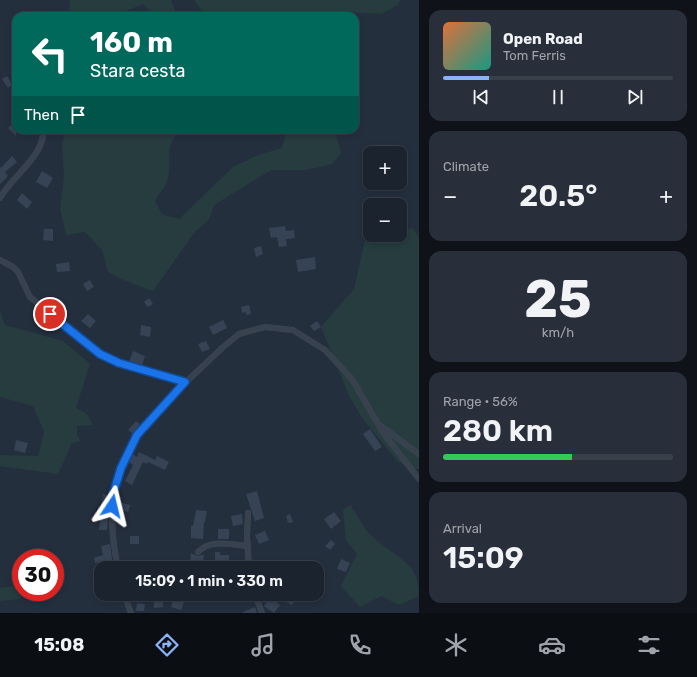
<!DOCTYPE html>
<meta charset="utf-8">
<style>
:root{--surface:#1b232e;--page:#282f3a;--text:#f1f3f6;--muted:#a0a4aa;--line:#39404a;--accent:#8ab4f8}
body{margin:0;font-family:Rubik,sans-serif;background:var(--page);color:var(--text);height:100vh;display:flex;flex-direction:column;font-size:15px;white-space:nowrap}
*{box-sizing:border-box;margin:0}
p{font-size:13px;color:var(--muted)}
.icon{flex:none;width:22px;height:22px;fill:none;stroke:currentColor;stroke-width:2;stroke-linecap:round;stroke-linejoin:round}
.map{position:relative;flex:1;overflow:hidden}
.details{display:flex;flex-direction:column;gap:10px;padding:10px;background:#0f1319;width:278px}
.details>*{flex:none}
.top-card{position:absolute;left:12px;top:12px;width:347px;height:122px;border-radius:12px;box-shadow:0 2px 6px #0003,0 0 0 1px var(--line);background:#00695c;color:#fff;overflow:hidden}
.tools{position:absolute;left:363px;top:146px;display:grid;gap:8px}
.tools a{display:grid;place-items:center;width:44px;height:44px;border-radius:8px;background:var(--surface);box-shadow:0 2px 6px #0003,0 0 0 1px var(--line);font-size:20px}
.speed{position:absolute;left:12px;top:549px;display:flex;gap:8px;font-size:20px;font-weight:700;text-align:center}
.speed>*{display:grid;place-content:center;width:52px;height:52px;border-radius:50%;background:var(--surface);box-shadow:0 2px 6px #0003,0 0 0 1px var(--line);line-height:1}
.speed .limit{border:6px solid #d22;background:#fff;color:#111}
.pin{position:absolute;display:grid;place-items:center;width:34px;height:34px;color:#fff;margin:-17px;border:2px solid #fff;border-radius:50%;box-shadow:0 1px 4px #0007}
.me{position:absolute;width:44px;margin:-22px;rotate:10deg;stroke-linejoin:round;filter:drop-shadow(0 0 3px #0008)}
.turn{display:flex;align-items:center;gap:14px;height:84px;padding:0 12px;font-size:18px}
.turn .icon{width:52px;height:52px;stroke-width:2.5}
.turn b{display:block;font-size:28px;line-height:34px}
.then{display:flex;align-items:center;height:38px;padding:0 12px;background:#0003;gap:8px;font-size:15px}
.big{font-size:30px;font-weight:600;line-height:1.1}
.details .card{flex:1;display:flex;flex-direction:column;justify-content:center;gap:6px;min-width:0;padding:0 14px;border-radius:12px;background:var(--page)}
.details .dial{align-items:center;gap:0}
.dial b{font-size:52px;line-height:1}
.song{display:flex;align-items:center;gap:12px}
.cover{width:48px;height:48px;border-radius:6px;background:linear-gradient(135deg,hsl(20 70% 55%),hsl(170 70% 35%))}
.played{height:4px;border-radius:2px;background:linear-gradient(90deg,var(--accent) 20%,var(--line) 20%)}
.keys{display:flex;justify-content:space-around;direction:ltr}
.heat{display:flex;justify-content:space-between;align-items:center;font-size:22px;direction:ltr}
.charge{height:6px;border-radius:3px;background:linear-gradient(90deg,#34c759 56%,var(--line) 0)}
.trip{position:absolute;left:94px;top:561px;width:230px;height:40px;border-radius:12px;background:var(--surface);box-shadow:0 2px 6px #0003,0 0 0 1px var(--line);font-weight:600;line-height:40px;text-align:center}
.dock{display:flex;height:64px;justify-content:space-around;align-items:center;background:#0b0e12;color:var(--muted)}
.dock .icon{width:28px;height:28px}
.dock .on{color:var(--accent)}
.dock b{font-size:18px;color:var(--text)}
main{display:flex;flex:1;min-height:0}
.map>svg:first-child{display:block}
.green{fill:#263c3f}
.building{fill:#364354}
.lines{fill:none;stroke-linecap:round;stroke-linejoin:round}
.street-casing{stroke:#414a57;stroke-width:6}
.street{stroke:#38414e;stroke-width:5.5}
.route-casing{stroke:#114b97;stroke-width:10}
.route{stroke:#1a73e8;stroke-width:7}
</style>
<main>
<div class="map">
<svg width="419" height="613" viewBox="0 0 419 613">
<rect width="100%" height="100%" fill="#242f3e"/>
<path class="green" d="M 70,0 L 171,0 L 177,15 L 154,15 L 143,4 L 126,11 L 103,11 L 93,16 L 69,13 Z
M 194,0 L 400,0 L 398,5 L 381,14 L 344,12 L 328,16 L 206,16 Z
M 67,130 L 181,130 C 163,145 172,160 168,179 C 166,186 159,194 155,201 L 162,214 L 179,219 L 233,167 L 258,155 L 282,148 L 287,130 L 335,130 L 341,153 L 332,164 L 306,170 L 271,170 L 214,205 L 209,219 L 194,233 L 153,291 L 121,279 L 108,272 L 102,250 L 85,232 L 66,235 L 60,208 L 64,176 L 62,143 Z
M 413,228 L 419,238 L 419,470 L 398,462 L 362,418 L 349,396 L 321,327 L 354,289 L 365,240 L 384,235 L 400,235 L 400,231 Z
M 0,311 L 5,325 L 63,341 L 90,364 L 76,408 L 87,414 L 93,425 L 77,426 L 77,435 L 81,441 L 72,443 L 58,474 L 0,466 L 0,455 L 38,456 L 44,432 L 33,406 L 0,397 Z
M 350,505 C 358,516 364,530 374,538 C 395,558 419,560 419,596 L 399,605 L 381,596 L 360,607 L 341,586 L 357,554 L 346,540 L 343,510 Z
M 21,585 L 21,592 L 24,592 L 20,599 L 0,601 L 0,588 Z"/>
<path class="building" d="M 7,76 L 12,85 L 8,88 L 2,79 Z
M 16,120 L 16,136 L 8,128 Z
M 12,156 L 17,162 L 5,172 L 8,176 L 0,184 L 0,167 L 1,168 Z
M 42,171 L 53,178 L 47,188 L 36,182 Z
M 22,193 L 32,202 L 27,209 L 17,200 Z
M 285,226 L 286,231 L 294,230 L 295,238 L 286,239 L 287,246 L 279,247 L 277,237 L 271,238 L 269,228 Z
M 44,229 L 53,229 L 53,241 L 43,240 Z
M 261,246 L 263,254 L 256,257 L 254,248 Z
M 315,257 L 316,269 L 298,272 L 296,260 Z
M 69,262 L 70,271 L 57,272 L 56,264 Z
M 90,280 L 94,287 L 87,291 L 83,284 Z
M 149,298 L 153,304 L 148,307 L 144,302 Z
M 249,305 L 251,314 L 246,315 L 246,312 L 242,313 L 241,307 Z
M 88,314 L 96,321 L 90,328 L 81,321 Z
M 223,320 L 227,328 L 213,335 L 209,327 Z
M 317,321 L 321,327 L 314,331 L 310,326 Z
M 141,325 L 151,327 L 150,337 L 140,335 Z
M 206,341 L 210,349 L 202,352 L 198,344 Z
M 133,351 L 145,356 L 142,366 L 129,362 Z
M 136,421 L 140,424 L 133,434 L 128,430 Z
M 370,429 L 382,447 L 375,451 L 363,434 Z
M 16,440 L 28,443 L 25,453 L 14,450 Z
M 139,452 L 155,460 L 157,456 L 169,462 L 165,470 L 148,462 L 147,464 L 143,462 L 132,485 L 125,481 L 133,465 L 129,462 L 133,454 L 137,457 Z
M 257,491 L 264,518 L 255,521 L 246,494 Z
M 103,494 L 110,496 L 107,530 L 99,530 Z
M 122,503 L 130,505 L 128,512 L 120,510 Z
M 196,510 L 207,511 L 205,522 L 204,522 L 203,539 L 191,538 L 191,526 L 193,526 Z
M 334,512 L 341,521 L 331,529 L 324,519 Z
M 242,514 L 243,524 L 233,526 L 231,516 Z
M 290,514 L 293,522 L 288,523 L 286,516 Z
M 218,529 L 229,529 L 229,539 L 218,539 Z
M 265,531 L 269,540 L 259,544 L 255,535 Z
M 130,536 L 139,536 L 139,544 L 130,544 Z
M 331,540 L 335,544 L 330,550 L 325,546 Z
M 110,544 L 113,566 L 105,567 L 104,561 L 95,563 L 94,558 L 103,555 L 101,546 Z
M 215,552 L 220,552 L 220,555 L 229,555 L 229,563 L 225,562 L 225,565 L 215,564 Z
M 191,553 L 197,556 L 204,555 L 203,564 L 190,562 Z
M 341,559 L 350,563 L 346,572 L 337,569 Z
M 266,561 L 268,564 L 272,562 L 276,568 L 263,568 L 262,564 Z
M 224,594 L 236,594 L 236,600 L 224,600 Z
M 286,594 L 291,594 L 296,597 L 292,605 L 282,600 Z
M 270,597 L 280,605 L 274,613 L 264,606 Z
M 163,599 L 163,607 L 154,608 L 154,600 Z
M 173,599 L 184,602 L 181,610 L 171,607 Z
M 137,603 L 145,604 L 144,611 L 136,611 Z
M 255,607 L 257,613 L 241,613 Z"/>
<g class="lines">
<g class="street-casing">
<path id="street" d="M 0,198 C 11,178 42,157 43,134 L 40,130
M 0,260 L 13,267 L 18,272 L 30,297 L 100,354 L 119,363 L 185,383 L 222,348 L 239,334 L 265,327 L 293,330 L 325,350 L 352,379 L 378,424 L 419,454
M 378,424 L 384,434 L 419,479
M 248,513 L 247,537 L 249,568
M 198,552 C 210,539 231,544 247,546
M 118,568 C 109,526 109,494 128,454 C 131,448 133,441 137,435 C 149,417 170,399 185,383
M 124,594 L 131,613
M 255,594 L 262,613"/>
</g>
<use href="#street" class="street"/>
</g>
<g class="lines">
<g class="route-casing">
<path id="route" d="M 50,314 L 100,354 L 119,363 L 185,382 L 137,435 L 121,468 L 113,494 L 112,506"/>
</g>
<use href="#route" class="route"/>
</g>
</svg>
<div class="tools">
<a>+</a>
<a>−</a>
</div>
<div class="speed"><div class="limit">30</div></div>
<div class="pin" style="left:50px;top:314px;background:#d93025"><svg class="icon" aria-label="arrive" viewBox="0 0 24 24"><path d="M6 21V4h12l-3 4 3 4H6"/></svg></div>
<svg class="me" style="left:112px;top:506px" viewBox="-20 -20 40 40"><path d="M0-17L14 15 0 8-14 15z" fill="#1a73e8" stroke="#fff" stroke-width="4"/></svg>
<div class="trip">15:09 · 1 min · 330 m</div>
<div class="top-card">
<div class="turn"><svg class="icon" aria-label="left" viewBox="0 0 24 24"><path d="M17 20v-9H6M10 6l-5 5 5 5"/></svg><div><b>160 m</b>Stara cesta</div></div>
<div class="then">Then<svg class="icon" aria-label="arrive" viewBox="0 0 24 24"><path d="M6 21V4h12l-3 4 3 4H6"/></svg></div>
</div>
</div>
<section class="details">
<div class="card">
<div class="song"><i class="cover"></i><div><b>Open Road</b><p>Tom Ferris</p></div></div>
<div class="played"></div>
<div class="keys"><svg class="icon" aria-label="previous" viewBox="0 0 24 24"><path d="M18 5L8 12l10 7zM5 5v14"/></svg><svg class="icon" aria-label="pause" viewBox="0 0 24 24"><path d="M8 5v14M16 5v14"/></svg><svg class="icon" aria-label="next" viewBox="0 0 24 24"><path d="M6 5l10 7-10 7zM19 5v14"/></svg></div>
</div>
<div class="card"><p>Climate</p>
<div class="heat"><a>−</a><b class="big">20.5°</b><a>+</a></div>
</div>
<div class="card dial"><b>25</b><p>km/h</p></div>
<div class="card"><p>Range · 56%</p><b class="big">280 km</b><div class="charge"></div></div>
<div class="card"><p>Arrival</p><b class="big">15:09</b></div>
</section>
</main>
<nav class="dock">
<b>15:08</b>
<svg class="icon on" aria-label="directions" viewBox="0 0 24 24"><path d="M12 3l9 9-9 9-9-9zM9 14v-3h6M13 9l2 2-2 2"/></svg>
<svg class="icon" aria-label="music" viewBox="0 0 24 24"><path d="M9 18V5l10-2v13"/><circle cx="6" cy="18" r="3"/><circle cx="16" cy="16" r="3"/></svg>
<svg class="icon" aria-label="phone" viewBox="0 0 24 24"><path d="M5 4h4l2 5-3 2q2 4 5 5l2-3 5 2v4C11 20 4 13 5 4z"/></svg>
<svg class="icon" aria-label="climate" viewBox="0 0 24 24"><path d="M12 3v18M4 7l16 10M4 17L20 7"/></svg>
<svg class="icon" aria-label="car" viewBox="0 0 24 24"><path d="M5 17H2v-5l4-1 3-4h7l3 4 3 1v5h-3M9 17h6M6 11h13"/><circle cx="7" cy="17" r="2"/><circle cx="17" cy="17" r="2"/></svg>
<svg class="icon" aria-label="filters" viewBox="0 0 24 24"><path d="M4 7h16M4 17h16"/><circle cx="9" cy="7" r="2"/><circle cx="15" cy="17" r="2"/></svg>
</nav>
